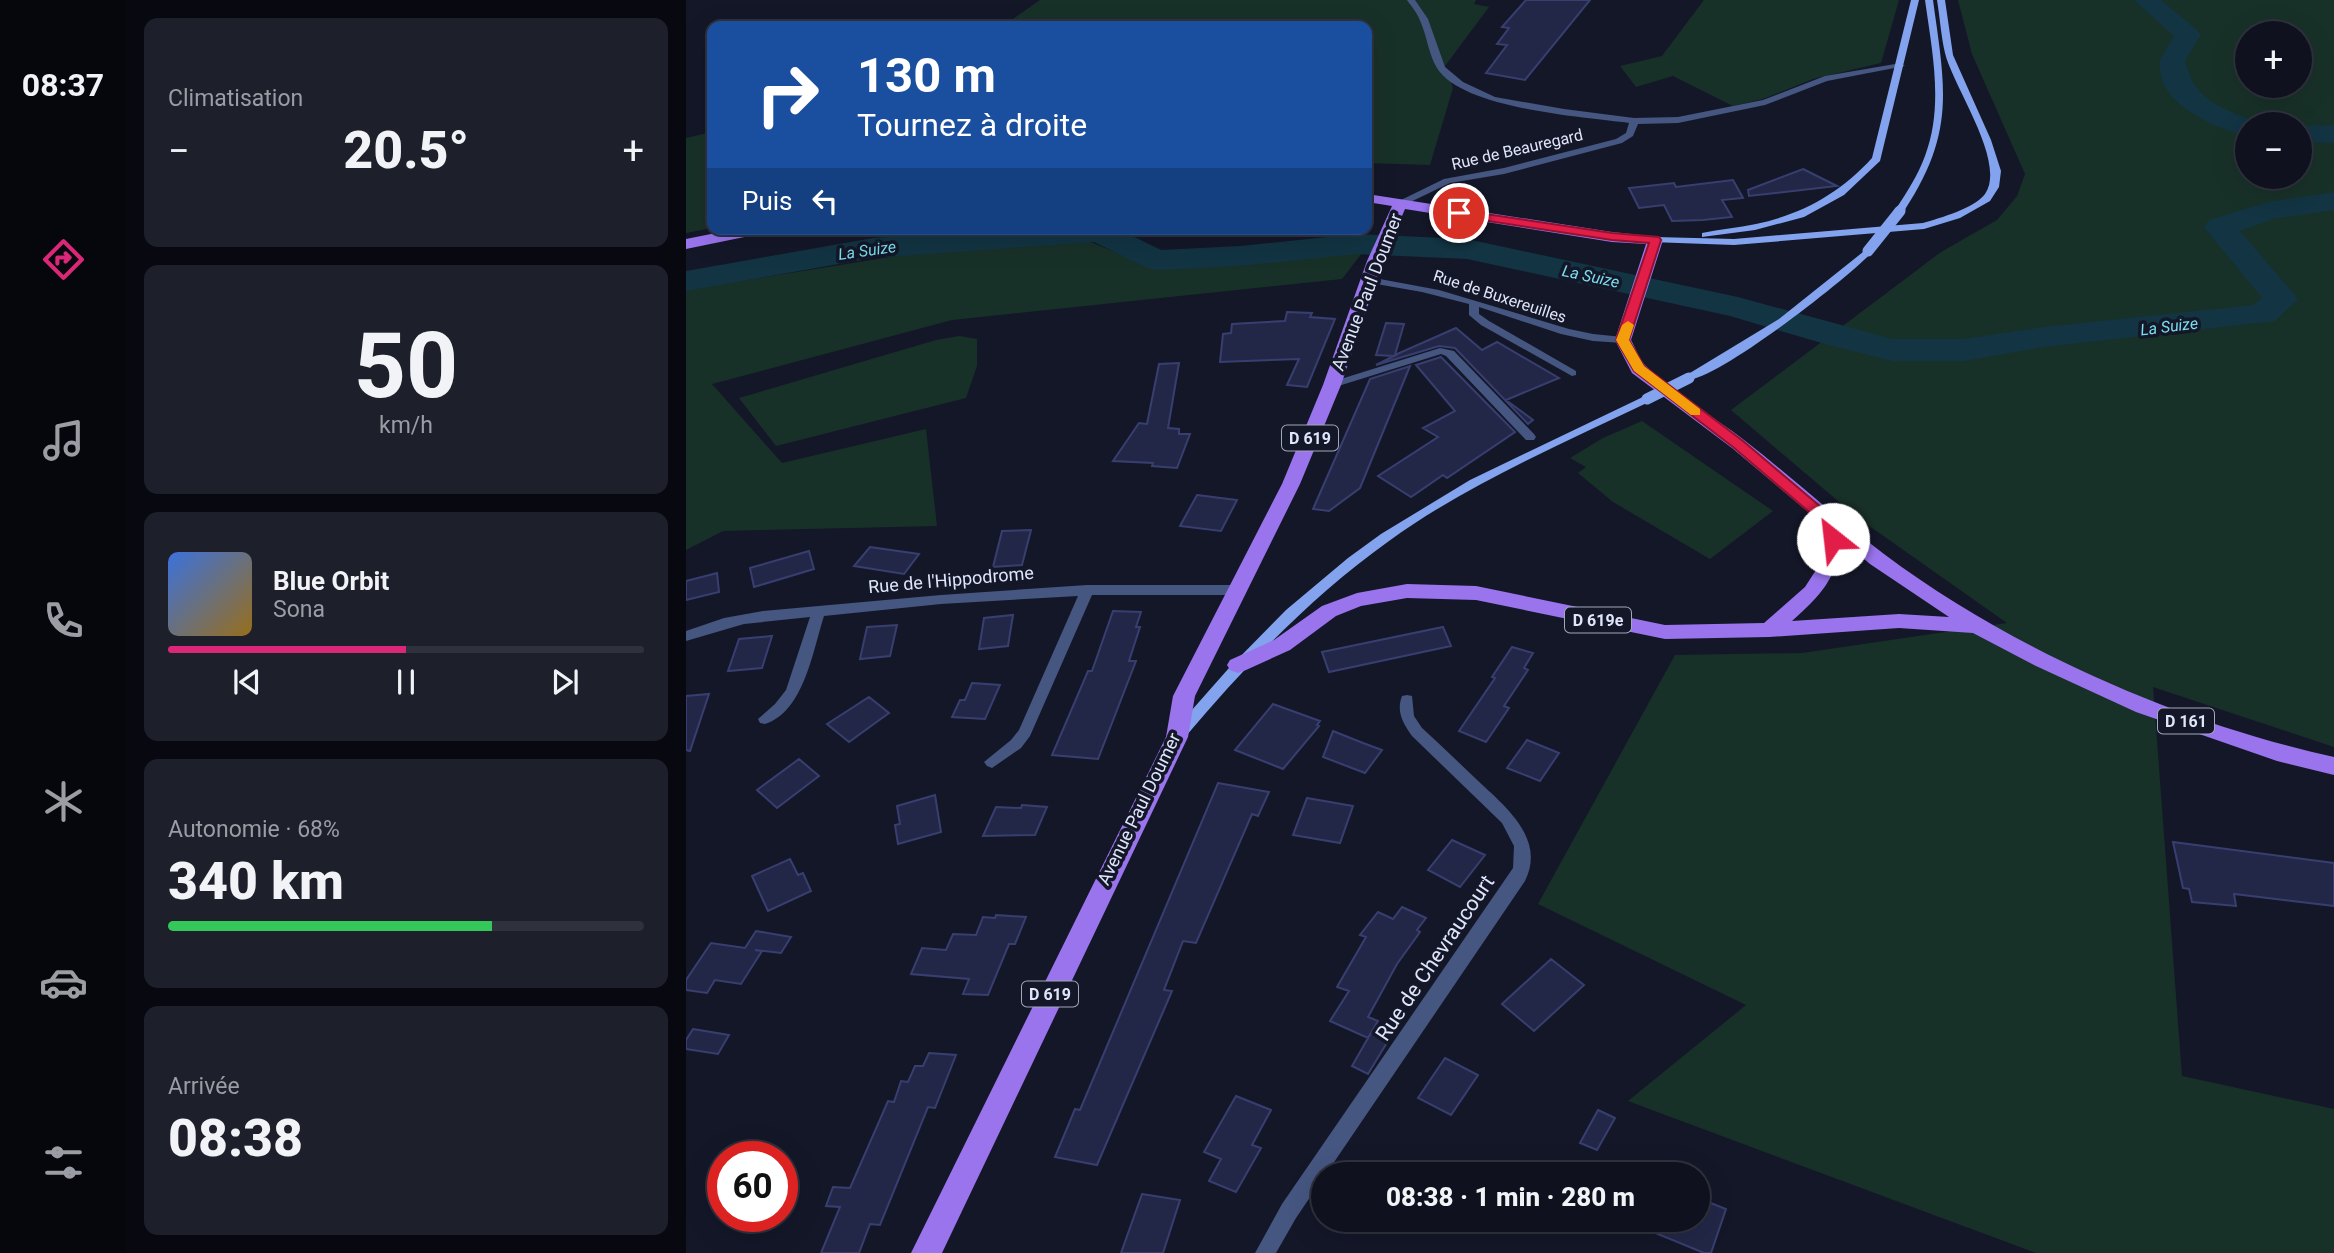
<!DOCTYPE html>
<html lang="fr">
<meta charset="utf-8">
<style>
:root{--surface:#0f111e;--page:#1d1f2b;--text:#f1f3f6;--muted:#9b9da4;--line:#2f313c;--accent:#db2777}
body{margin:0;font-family:Roboto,sans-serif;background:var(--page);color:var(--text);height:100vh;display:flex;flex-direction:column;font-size:26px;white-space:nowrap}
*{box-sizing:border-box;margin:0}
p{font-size:23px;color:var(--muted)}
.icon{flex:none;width:38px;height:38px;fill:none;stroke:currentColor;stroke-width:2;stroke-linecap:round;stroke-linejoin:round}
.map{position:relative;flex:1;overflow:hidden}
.side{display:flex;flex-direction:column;gap:18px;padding:18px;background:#080910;width:560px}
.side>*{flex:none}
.guide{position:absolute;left:21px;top:21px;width:665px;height:214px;border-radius:14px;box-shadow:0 7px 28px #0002,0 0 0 2px var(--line);background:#1a4fa0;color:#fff;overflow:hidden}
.fabs{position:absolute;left:1549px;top:21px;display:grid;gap:14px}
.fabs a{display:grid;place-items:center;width:77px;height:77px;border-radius:50%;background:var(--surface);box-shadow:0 7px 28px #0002,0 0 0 2px var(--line);font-size:35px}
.speed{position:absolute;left:21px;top:1141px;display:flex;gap:14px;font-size:35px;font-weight:700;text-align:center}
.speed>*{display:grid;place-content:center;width:91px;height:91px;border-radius:50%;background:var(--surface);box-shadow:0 7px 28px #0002,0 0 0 2px var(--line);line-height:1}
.speed .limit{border:10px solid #d22;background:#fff;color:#111}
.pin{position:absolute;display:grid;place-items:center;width:60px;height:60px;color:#fff;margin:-30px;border:4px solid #fff;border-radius:50%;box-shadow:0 2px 7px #0007}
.me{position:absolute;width:77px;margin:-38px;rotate:331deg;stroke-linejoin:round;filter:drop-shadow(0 0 5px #0008)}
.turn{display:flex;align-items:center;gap:24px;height:147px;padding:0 35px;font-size:32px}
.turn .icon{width:91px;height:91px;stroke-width:2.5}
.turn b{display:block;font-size:49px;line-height:60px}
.then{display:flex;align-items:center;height:66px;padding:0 35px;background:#0003;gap:14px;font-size:26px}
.big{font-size:52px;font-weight:800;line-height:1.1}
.side .widget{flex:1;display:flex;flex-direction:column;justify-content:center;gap:10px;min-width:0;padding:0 24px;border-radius:14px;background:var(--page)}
.side .dial{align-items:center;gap:0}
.dial b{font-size:91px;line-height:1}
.song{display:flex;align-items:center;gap:21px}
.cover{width:84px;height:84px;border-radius:10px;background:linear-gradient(135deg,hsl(220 70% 55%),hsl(40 70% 35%))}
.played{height:7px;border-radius:4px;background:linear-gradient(90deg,var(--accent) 50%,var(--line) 50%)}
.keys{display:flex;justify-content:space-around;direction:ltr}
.heat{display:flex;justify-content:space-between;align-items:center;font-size:38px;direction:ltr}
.charge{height:10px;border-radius:5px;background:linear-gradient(90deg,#34c759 68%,var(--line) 0)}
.trip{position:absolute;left:625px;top:1162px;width:399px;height:70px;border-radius:35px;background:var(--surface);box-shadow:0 7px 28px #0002,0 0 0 2px var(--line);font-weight:800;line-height:70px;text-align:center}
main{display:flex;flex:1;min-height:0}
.menu{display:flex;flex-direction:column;width:126px;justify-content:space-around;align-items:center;background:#06070c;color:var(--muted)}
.menu .icon{width:49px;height:49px}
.menu .active{color:var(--accent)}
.menu b{font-size:32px;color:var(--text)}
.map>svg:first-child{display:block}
.green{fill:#183128;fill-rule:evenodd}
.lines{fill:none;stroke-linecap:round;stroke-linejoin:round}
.river{fill:#123443;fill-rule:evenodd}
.building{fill:#222747;stroke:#383f70;stroke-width:2}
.minor{fill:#455681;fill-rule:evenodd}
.secondary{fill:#83a3ef;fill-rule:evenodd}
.primary{fill:#9974ed;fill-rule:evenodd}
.secondary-bridge-far1{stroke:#83a3ef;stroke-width:9}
.secondary-bridge{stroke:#83a3ef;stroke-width:11}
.route{fill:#e11d48;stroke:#92132f;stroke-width:2}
.slow{fill:#f59e0b}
.labels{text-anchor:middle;stroke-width:7;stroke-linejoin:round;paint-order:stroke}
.far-street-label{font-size:16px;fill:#dfe5fb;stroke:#141728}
.far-water-label{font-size:16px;font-style:italic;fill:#7bdeee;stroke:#141728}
.shield{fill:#141728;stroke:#a2a7bc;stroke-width:2}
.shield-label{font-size:16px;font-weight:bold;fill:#dfe5fb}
.street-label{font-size:18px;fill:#dfe5fb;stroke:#141728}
.near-street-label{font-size:21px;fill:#dfe5fb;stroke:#141728}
</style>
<main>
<nav class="menu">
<b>08:37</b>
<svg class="icon active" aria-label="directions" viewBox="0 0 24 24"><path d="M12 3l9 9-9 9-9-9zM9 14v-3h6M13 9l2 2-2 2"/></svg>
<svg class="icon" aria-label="music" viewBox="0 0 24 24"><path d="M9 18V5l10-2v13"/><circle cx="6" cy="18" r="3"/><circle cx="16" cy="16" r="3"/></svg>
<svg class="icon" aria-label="phone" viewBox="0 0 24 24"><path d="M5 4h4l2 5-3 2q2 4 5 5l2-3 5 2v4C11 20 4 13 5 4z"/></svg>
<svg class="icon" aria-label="climate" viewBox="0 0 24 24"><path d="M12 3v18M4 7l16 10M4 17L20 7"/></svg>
<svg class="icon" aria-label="car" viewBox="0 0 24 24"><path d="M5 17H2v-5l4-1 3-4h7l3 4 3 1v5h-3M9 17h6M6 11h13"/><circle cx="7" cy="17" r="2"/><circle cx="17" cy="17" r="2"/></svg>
<svg class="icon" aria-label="filters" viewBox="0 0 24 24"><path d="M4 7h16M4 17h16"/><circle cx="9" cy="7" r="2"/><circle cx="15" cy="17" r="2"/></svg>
</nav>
<section class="side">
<div class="widget"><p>Climatisation</p>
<div class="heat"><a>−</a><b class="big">20.5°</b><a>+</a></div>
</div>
<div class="widget dial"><b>50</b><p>km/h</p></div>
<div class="widget">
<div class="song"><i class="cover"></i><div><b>Blue Orbit</b><p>Sona</p></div></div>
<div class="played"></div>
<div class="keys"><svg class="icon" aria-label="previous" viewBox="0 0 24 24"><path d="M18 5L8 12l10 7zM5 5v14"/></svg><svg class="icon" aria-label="pause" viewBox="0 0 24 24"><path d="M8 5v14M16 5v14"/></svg><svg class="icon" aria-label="next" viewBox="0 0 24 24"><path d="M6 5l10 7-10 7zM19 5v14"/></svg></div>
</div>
<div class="widget"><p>Autonomie · 68%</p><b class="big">340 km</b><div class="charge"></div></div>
<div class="widget"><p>Arrivée</p><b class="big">08:38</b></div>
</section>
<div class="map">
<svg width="1648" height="1253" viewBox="0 0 1648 1253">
<rect width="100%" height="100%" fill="#141728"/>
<path class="green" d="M 354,0 L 790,0 L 788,4 L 803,7 L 759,66 L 767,88 L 744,165 L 681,163 L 681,26 L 317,26 Z
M 1018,0 L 1213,0 L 1195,63 L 1127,79 L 1077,99 L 1047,106 L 987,76 L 950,87 L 934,66 L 976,56 Z
M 1272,0 L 1648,0 L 1648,747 L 1467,687 L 1496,1076 L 1648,1109 L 1648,1253 L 1350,1253 L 942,1101 L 1060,1005 L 852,904 L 989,655 L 1116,653 L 1321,623 L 1172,518 L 1045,410 L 1255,252 L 1311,220 L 1331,196 L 1339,174 L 1286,54 ZM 1561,33 L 1614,33 L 1614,86 L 1561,86 ZM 1561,124 L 1614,124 L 1614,177 L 1561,177 Z
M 26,132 L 26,228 L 0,233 L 0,138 Z
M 395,238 L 446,259 L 676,253 L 656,279 L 266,320 L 26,384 L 96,463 L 240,429 L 251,526 L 37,531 L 0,550 L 0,283 L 4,289 L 248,250 Z
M 273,336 L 291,339 L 291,366 L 280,398 L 90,446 L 53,398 L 250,340 Z
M 956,421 L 1087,511 L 1024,559 L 927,502 L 892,473 L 900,467 L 884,458 L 917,438 Z"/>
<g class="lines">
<path class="river" d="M 1448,0 L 1475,0 L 1511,30 L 1515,35 L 1499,61 C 1509,102 1536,108 1571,122 L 1573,124 L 1561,124 L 1561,136 C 1535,130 1488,110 1477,83 C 1475,77 1474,68 1473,61 L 1488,36 Z
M 1648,125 L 1648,143 L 1614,142 L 1614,126 Z
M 1648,192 L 1648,210 L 1587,219 L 1554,231 L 1612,299 L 1589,321 L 1358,347 L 1278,361 L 1207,361 L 1139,344 L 1044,316 L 781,259 L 670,254 L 554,266 L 470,270 L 459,267 L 408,242 L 187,258 L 0,291 L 0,271 L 187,238 L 317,229 L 432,229 L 475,250 L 554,246 L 670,234 L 781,239 L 1052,297 L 1207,339 L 1278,339 L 1358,327 L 1567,305 L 1576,298 L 1518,227 L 1523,220 L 1582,202 Z"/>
</g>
<path class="building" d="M 840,0 L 904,0 L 839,80 L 800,73 L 821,45 L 811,44 L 823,28 L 816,27 Z
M 1117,169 L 1151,186 L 1063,196 L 1062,190 Z
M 1047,180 L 1057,198 L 1036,200 L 1046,217 L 1017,220 L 986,221 L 978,205 L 953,208 L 943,188 L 988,183 L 990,187 Z
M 601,312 L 626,313 L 624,317 L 649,319 L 621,387 L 601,385 L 613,359 L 534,362 L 537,334 L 545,333 L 546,324 L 599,321 Z
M 700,323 L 718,324 L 709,355 L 770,328 L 796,350 L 811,342 L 873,378 L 820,400 L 847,420 L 842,424 L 769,348 L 753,346 L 690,365 L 708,356 L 690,355 Z
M 755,357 L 829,432 L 761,478 L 757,475 L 725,497 L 692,476 L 752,437 L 737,428 L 769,411 L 730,365 Z
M 493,363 L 482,428 L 493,429 L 493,434 L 504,434 L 491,468 L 466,466 L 467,463 L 427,461 L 453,423 L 461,424 L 473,364 Z
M 724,366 L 674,488 L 643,511 L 627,509 L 684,379 Z
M 511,495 L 551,500 L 535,531 L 494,526 Z
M 345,530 L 336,565 L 307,567 L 316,531 Z
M 184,547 L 233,554 L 218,574 L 168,566 Z
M 123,551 L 128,569 L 68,587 L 64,568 Z
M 31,573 L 33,592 L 0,600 L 0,581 Z
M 427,611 L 455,612 L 450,627 L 454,627 L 443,661 L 450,661 L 412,759 L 366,755 L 402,671 L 406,671 Z
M 327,615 L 322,646 L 293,649 L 298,618 Z
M 211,625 L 204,656 L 174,659 L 181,627 Z
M 757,627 L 765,646 L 643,672 L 636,652 Z
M 86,636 L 76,668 L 42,671 L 53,639 Z
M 826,647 L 847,653 L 838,668 L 842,670 L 818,706 L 823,708 L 800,742 L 773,731 L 809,678 L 806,677 Z
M 286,683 L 314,685 L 299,719 L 266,717 L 274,700 L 279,700 Z
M 23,694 L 4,751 L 0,750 L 0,696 Z
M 183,697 L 203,713 L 163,742 L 141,724 Z
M 587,704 L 634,721 L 631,725 L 633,726 L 597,769 L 549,750 Z
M 647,731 L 677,743 L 696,750 L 679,773 L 637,757 Z
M 841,740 L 873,753 L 854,781 L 821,768 Z
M 113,759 L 133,776 L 91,808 L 71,790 Z
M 532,783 L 583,792 L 572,816 L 566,814 L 510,943 L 497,941 L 478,990 L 486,991 L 411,1165 L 369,1157 L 389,1109 L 394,1110 Z
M 249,795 L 255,832 L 212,844 L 209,825 L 214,824 L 211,806 Z
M 621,798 L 667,806 L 654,843 L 607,835 Z
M 336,805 L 361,807 L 349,835 L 297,836 L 310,807 L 335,808 Z
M 766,840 L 799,855 L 774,887 L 742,870 Z
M 1487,842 L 1648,863 L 1648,906 L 1548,894 L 1550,906 L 1506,902 L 1503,889 L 1497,888 Z
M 104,859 L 112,875 L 117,873 L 125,891 L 82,911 L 66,876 Z
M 716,907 L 740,918 L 731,930 L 734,932 L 711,964 L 682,1017 L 692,1021 L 682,1038 L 644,1021 L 663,991 L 651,987 L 680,937 L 674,935 L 692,912 L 707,919 Z
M 310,915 L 340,917 L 329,944 L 323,944 L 302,995 L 277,994 L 283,979 L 225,974 L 236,948 L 260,950 L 267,934 L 290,935 L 297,917 L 309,918 Z
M 70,931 L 105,937 L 95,953 L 69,950 L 76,951 L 55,984 L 29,980 L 21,993 L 0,990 L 0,980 L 25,943 L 59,948 Z
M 865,959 L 898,985 L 848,1031 L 816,1004 Z
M 690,1024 L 708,1031 L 682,1074 L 666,1066 Z
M 7,1029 L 43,1035 L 32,1054 L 0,1049 L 0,1040 Z
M 243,1053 L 270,1055 L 249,1108 L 242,1107 L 194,1225 L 184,1224 L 173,1253 L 135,1253 L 154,1207 L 140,1206 L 147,1187 L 164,1188 L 202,1101 L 208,1102 L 215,1081 L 222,1082 L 229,1066 L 237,1066 Z
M 759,1058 L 792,1075 L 765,1115 L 732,1098 Z
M 550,1096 L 585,1110 L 566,1145 L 575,1148 L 550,1192 L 523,1181 L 535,1159 L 518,1152 Z
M 912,1110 L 929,1118 L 911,1150 L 894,1143 Z
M 456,1194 L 494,1200 L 477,1253 L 435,1253 Z
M 1012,1198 L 1040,1209 L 1025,1253 L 1018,1253 L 938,1220 L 1012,1220 Z"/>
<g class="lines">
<path class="minor" d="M 721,0 L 729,0 L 742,19 L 759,67 L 777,82 L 809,97 L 878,109 L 948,118 L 992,117 L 1077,100 L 1139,76 L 1215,63 L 1219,66 L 1141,81 L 1079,105 L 992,123 L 952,124 L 947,136 L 936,143 L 818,174 L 764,183 L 714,207 L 711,206 L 711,202 L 758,179 L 818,168 L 930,139 L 940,133 L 943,123 C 898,117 776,109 751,68 C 743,55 741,37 735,23 C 732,14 726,7 721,0 Z
M 683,277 L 753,290 L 883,329 L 907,334 L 937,337 L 943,340 L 937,343 L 907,341 L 875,334 L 793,307 L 793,314 L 803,321 L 890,371 L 890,375 L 886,376 L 795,325 L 783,315 L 783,304 L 736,292 L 679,282 L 678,280 Z
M 754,348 L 768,351 L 848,434 L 850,437 L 848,440 L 840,440 L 760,356 L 755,354 L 646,388 L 640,385 L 642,383 Z
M 401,585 L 551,585 L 558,590 L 551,595 L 406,595 L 344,736 L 335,748 L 306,768 L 301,766 L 298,762 L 325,740 L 333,730 L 392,596 L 255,604 L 138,616 C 127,650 118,712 79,724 L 74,723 L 72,719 L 89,704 L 100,690 L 124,617 L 58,624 L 0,641 L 0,631 L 38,618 L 77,611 L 255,595 Z
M 721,695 L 726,696 L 728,716 L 736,728 C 754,744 771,761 788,777 C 816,804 861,837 839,881 L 640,1174 L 637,1174 L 637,1178 L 610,1218 L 590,1253 L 569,1253 L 596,1204 L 827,868 L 828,846 L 816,823 L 726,736 C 717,723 710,712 716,696 Z"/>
<path class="secondary" d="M 1225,0 L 1233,0 L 1194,161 L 1158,195 L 1118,217 L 1069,230 L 1016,237 L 1016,233 C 1034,229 1052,228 1070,224 C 1117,214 1154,193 1186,158 Z
M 1239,0 L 1247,0 C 1259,88 1270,132 1218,211 L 1215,212 L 1210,209 C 1221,192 1232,175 1239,156 C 1258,106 1246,51 1239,0 Z
M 1251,0 L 1259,0 L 1267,55 L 1305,140 L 1315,171 L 1313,187 L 1304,201 L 1274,218 L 1238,229 L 1048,245 L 965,242 L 965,238 L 969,237 L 1048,239 L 1237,223 C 1254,218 1289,208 1299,194 C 1321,162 1267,87 1259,53 C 1255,36 1254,18 1251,0 Z
M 1182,248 L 1187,251 C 1165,276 1027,384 999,380 L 999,376 L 1093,319 Z
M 961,395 L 967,399 L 965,401 C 876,444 783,483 703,541 C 626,596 561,664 500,736 L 490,736 L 487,732 L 490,728 L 543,668 L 600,610 L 662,558 L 695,534 L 784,480 Z"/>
<path class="primary" d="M 681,194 L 926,232 L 974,237 L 977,240 L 945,340 C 950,349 954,361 961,367 C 990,395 1027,416 1058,440 C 1106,477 1150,518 1198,554 C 1325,649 1493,723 1648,757 L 1648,775 L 1591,761 L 1450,712 L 1350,666 L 1287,633 L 1213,628 L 1083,637 L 979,639 L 790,600 L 721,598 L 675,606 L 650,616 L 604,650 L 560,670 L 552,673 L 544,670 L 541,665 L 544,660 L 588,640 L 636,606 L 671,593 L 721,584 L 790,586 L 979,625 L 1078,623 L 1119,587 L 1130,570 L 1140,527 L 1046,448 L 946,373 L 929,340 L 960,244 L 926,242 L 719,209 L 697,261 L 655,385 L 614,484 L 509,696 L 502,737 L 256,1253 L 225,1253 L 480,737 L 487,696 L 596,484 L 637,385 L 681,261 L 706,206 L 681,202 ZM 1157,541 L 1184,564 L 1263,617 L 1213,614 L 1106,621 C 1137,593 1147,582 1157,541 Z
M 50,229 L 80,229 L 73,234 L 0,249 L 0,239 Z"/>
<path class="secondary-bridge-far1" d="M 1212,212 L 1215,209"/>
<path class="secondary-bridge" d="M 1182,251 L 1214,211
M 961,399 L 1003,378"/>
</g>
<path class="route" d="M 773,210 L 926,233 L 973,237 L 975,240 L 943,340 L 958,366 L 1057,441 L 1155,524 L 1157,527 L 1152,542 L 1141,542 L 1139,539 L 1142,528 L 1047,447 L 948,371 L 930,340 L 963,243 L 926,240 L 769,216 L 769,211 Z"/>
<path class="slow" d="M 942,321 L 948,325 L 943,340 L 958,366 L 1014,409 L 1014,415 L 1005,415 L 948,371 L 930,340 L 936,325 Z"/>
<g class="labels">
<g class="far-street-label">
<text transform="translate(831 149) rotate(-13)" y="6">Rue de Beauregard</text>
<text transform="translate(814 296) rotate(18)" y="6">Rue de Buxereuilles</text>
</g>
<g class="far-water-label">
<text transform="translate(181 250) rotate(-8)" y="6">La Suize</text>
<text transform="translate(905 276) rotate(12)" y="6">La Suize</text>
<text transform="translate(1483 326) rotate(-7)" y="6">La Suize</text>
</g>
<g class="shield">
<rect x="596" y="425.5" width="56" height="25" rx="5"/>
<rect x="879" y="607.5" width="66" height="25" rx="5"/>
<rect x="1472" y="708.5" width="56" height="25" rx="5"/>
<rect x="336" y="981.5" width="56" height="25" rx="5"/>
</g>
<g class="shield-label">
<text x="624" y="444">D 619</text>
<text x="912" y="626">D 619e</text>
<text x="1500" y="727">D 161</text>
<text x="364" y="1000">D 619</text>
</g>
<g class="street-label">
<text transform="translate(681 292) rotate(-69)" y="6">Avenue Paul Doumer</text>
<text transform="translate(265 580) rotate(-5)" y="6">Rue de l'Hippodrome</text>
<text transform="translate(453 809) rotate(-64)" y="6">Avenue Paul Doumer</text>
</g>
<g class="near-street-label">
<text transform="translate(749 958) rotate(-56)" y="7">Rue de Chevraucourt</text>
</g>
</g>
</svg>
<div class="fabs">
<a>+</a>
<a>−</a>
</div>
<div class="speed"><div class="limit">60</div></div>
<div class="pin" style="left:773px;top:213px;background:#d93025"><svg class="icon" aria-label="arrive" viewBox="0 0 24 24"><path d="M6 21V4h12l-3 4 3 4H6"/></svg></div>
<svg class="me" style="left:1147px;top:539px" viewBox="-20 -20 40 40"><circle r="19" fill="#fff"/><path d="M0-13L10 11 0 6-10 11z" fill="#e11d48"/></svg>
<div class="trip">08:38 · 1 min · 280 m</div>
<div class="guide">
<div class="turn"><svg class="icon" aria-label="right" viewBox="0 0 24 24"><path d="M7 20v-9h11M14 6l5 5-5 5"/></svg><div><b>130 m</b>Tournez à droite</div></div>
<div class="then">Puis<svg class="icon" aria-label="left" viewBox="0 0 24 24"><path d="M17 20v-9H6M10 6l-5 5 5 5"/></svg></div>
</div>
</div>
</main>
